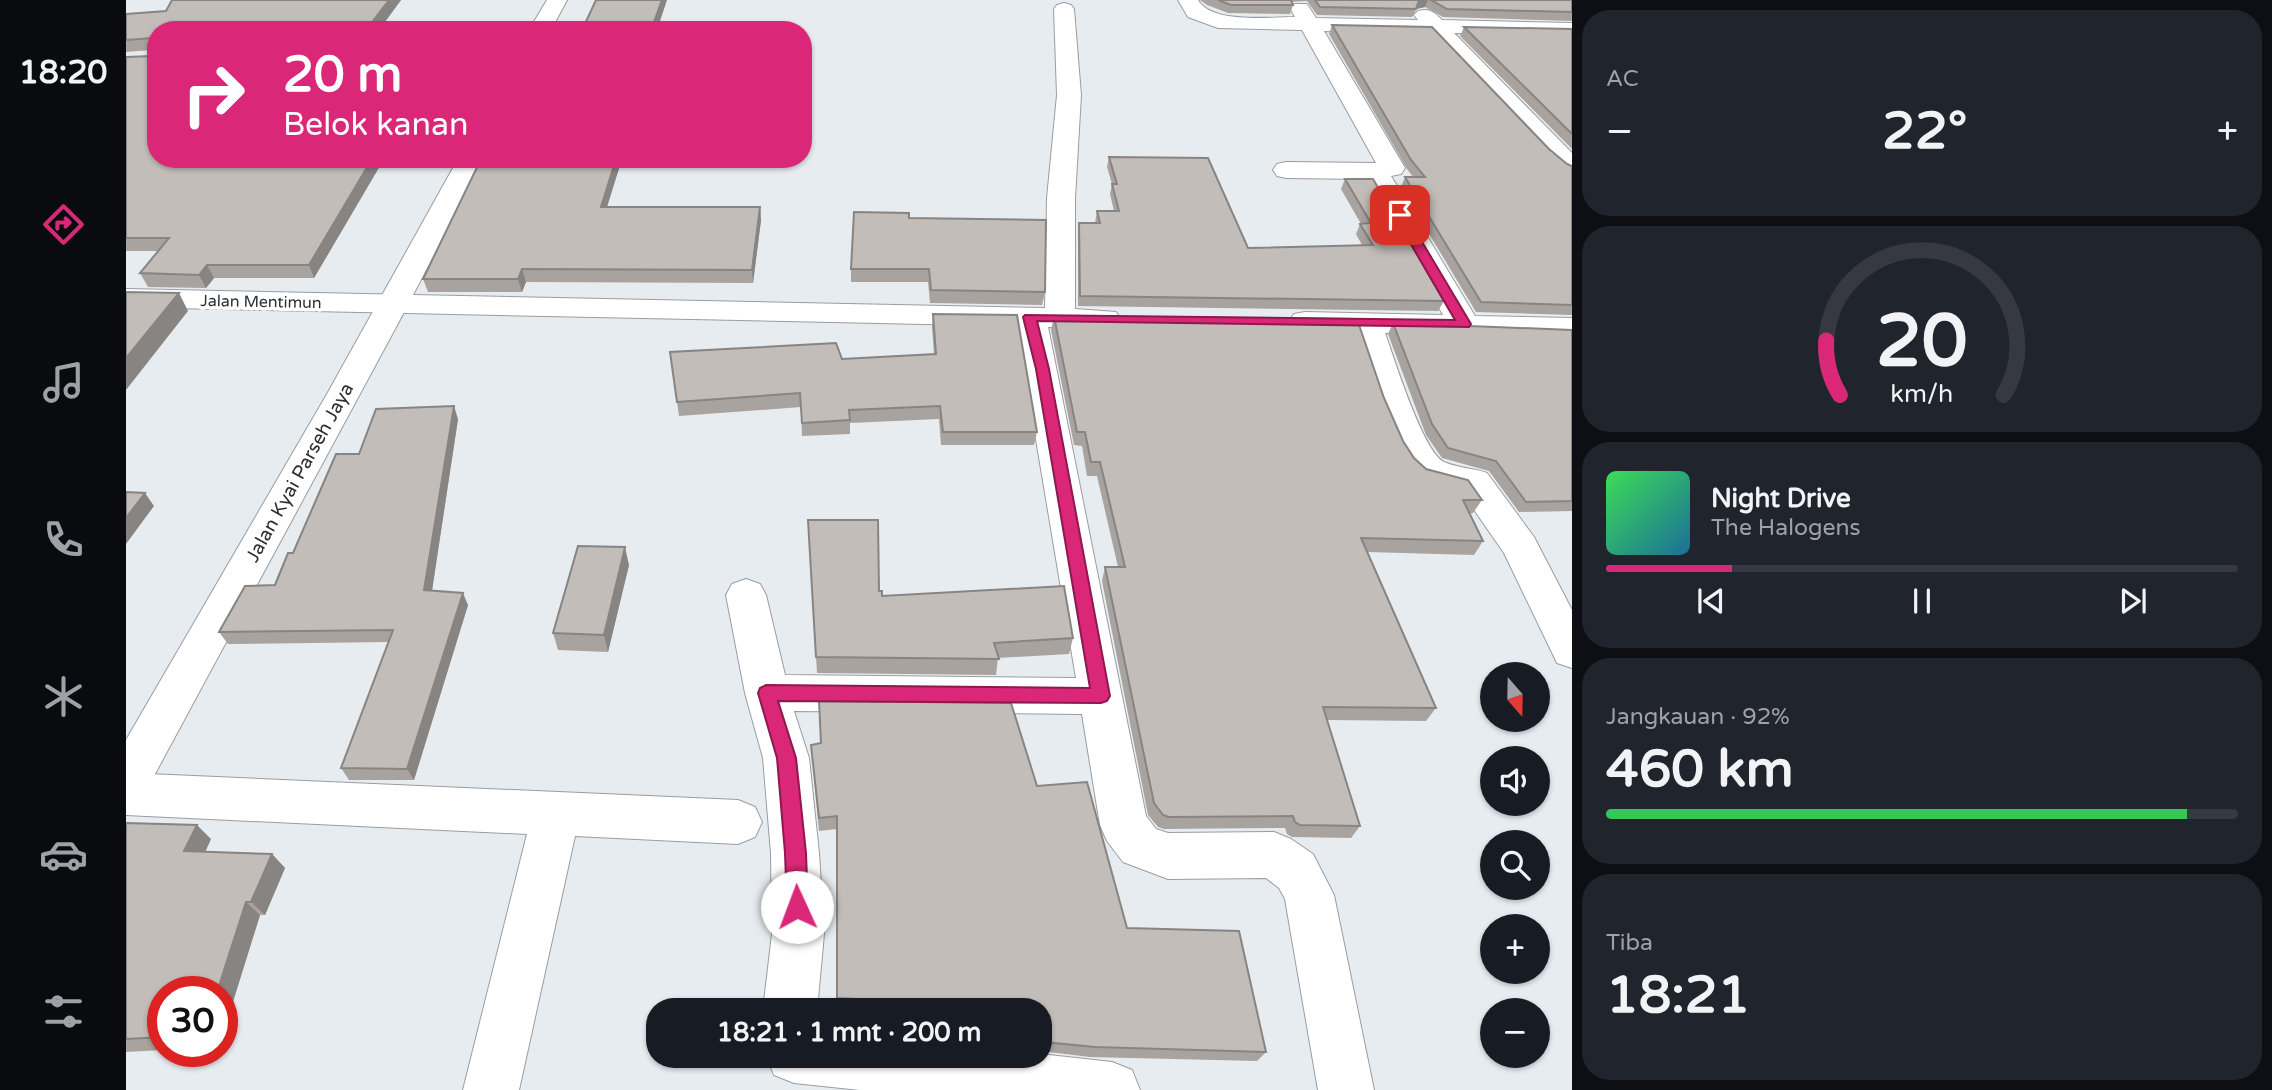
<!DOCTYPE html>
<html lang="id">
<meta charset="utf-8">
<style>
:root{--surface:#171b24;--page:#20242c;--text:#f1f3f6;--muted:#9ea1a6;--line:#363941;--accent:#db2777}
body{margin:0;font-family:"Varela Round",sans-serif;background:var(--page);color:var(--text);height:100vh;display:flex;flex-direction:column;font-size:26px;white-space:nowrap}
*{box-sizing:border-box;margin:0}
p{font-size:23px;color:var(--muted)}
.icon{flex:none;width:38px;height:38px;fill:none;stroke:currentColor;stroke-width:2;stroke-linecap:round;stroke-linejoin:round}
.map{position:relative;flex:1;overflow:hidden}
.drawer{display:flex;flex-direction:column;gap:10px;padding:10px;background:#0d0f14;width:700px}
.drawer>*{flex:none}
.banner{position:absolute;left:21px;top:21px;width:665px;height:147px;border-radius:28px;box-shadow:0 2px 5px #0004;background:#db2777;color:#fff;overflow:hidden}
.needle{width:46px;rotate:160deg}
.controls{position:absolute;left:1354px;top:662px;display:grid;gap:14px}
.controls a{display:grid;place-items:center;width:70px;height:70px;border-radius:50%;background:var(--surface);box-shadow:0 2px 5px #0004;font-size:35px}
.speed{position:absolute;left:21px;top:976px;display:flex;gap:14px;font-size:35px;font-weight:700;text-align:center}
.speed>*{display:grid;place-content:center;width:91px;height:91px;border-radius:50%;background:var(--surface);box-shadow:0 2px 5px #0004;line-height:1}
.speed .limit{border:10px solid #d22;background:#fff;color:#111}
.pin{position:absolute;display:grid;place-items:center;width:60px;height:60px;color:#fff;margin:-30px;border-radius:14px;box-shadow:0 4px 10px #0006}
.me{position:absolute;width:77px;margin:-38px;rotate:358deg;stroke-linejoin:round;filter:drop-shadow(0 0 5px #0008)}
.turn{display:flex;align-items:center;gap:24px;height:147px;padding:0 21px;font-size:32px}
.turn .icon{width:91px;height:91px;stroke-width:2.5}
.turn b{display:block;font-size:49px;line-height:60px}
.big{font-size:52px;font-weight:800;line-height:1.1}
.drawer .card{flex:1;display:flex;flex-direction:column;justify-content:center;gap:10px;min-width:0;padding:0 24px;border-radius:28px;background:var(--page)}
.drawer .dial{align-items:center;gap:0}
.dial svg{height:182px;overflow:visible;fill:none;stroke:var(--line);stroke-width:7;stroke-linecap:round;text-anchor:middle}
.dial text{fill:var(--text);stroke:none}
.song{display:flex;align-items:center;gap:21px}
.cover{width:84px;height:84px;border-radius:10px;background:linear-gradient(135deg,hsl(130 70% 55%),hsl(200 70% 35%))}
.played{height:7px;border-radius:4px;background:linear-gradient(90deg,var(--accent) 20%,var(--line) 20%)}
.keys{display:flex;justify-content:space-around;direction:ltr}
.heat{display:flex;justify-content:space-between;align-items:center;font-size:38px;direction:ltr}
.charge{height:10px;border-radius:5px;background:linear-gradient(90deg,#34c759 92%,var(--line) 0)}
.trip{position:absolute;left:520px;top:998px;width:406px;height:70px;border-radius:28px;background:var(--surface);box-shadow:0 2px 5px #0004;font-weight:800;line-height:70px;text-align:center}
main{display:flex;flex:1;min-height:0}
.dock{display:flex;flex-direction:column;width:126px;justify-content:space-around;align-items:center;background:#090b0e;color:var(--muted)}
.dock .icon{width:49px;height:49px}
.dock .on{color:var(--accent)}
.dock b{font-size:32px;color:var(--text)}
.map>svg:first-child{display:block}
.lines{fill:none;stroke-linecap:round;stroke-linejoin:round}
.minor-casing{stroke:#999da2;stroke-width:2}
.secondary-casing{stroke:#999da2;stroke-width:2}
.minor{fill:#fff;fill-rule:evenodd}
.secondary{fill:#fff;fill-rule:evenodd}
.wall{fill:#a8a39f}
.shaded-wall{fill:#888482}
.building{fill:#c3bdb9;stroke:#888482;stroke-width:2}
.route{fill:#db2777;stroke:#8e194d;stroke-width:2}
.labels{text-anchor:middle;stroke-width:7;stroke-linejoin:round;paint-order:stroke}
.far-street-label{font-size:16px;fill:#2c2e30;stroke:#fff}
.street-label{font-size:19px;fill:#2c2e30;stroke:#fff}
</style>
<main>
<nav class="dock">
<b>18:20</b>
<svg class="icon on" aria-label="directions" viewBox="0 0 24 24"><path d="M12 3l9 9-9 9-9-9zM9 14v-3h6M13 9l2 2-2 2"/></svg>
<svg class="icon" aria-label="music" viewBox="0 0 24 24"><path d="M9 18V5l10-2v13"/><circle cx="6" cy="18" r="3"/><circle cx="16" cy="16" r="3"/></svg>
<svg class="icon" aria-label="phone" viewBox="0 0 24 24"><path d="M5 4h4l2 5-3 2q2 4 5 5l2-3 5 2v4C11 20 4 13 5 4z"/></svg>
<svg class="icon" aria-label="climate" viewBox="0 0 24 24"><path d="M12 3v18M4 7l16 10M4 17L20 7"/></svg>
<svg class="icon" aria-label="car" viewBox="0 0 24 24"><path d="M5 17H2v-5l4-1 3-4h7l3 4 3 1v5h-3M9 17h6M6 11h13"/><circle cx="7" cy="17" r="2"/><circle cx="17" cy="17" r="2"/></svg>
<svg class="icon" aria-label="filters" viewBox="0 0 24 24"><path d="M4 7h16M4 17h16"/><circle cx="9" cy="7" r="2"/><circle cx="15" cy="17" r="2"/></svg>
</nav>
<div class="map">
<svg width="1446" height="1090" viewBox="0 0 1446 1090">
<rect width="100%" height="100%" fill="#e7ecf1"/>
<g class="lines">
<g class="minor-casing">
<path id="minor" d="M 1052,0 L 1072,0 C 1086,24 1143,17 1169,17 L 1164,8 L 1167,4 L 1181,4 L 1190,18 L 1292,20 L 1288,15 L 1292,11 C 1303,8 1308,12 1316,20 L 1446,23 L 1446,35 L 1328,33 L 1446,153 L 1446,174 L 1437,172 L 1420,157 L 1304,33 L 1198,31 L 1279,168 L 1275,174 L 1265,176 L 1349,316 L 1446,318 L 1446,338 L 1259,333 C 1268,358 1297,452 1318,462 C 1331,468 1348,468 1361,473 L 1408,537 L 1446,610 L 1446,668 L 1431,663 L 1378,553 L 1335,491 C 1321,488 1300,487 1288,477 C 1260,451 1240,369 1227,332 L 1168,328 L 1163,321 L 1168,314 L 1179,312 L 1317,315 L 1240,179 L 1160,178 L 1151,176 L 1147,170 L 1151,164 L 1160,162 L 1250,163 L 1176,30 L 1092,28 L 1062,17 Z
M 938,3 L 945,5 L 948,9 L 955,95 L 949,198 L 949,309 L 990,312 L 995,319 L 990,326 L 979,328 L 922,327 L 1020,816 L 1030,829 L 1042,833 L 1148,832 L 1165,839 L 1187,854 L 1208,895 L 1248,1090 L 1192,1090 L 1159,899 L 1153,888 L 1140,878 L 1042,879 L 997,862 L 981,841 L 974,825 L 956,714 L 668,711 L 683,758 L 693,853 L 698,934 L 691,1010 L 637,1010 L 646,934 L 645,853 L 637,758 L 619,693 L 600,595 L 606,584 L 620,579 L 634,584 L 640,595 L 659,675 L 950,678 L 891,326 L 0,307 L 0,289 L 919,308 L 921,198 L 931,95 L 928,9 L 931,5 Z
M 0,773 L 612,800 L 629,807 L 636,822 L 629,837 L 612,844 L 449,836 L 393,1090 L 337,1090 L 401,834 L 0,815 Z
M 914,1054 L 986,1062 L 1006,1070 L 1014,1090 L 734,1090 L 668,1083 L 648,1075 L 640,1055 Z"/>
</g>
<g class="secondary-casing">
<path id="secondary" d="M 421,0 L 441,0 L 425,30 L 403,30 Z
M 332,159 L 358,159 L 276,316 L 16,798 L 0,804 L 0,740 L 201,394 Z"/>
</g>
<use href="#minor" class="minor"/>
<use href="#secondary" class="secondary"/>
</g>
<path class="wall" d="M 48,0 L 275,0 L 253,30 L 30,159 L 258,159 L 188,278 L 88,278 L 80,288 L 22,287 L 14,273 L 33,251 L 0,251 L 0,57 L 26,56 L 26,50 L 0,52 L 0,14 L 40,11 Z
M 1074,0 L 1446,0 L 1446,21 L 1317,17 L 1299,7 L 1290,9 L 1286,17 L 1191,15 L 1181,1 L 1165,2 L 1167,5 L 1164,14 L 1102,13 L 1081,5 Z
M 1206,25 L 1423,149 L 1441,164 L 1446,166 L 1446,315 L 1350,312 L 1275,187 L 1279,177 L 1287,177 L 1281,169 L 1203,34 Z
M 1338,27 L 1446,29 L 1446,149 L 1334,36 Z
M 983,157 L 1122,248 L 1236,245 L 1230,234 L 1234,224 L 1235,224 L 1215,189 L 1219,179 L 1318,301 L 1312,311 L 952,306 L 952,233 L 953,223 L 969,223 L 971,211 L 988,211 L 984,194 L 986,184 L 981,167 Z
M 481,207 L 634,207 L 635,220 L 627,283 L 400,282 L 396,292 L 302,292 L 297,279 Z
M 783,218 L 919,292 L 916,305 L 804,303 L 802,282 L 725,282 L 725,269 Z
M 807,314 L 911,432 L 908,445 L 815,445 L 813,419 L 724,423 L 724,434 L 676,436 L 675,407 L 553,416 L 544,352 L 716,359 L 808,354 L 806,327 Z
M 928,316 L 1258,398 L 1277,441 L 1288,458 L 1300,469 L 1356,500 L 1347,513 L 1343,514 L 1357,541 L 1348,555 L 1241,552 L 1310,708 L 1300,721 L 1201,720 L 1234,826 L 1225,838 L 1166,837 L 1161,834 L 1159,828 L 1038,829 L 1032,827 L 1022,815 L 976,581 L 979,567 L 992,567 L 971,476 L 961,476 L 956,446 L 948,445 L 925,330 Z
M 1267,323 L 1446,330 L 1446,511 L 1393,512 L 1363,471 L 1316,458 L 1300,435 L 1262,334 Z
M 332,419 L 306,591 L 342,605 L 288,780 L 223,780 L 215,768 L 262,642 L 102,644 L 93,632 L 149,585 L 167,553 Z
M 682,520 L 753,591 L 756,596 L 947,638 L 943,654 L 872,658 L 870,675 L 691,673 Z
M 503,565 L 482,652 L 432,650 L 427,633 Z
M 695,743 L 911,786 L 1001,928 L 1140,1052 L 1131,1061 L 964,1057 L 914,1051 L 914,1010 L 735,1010 L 711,1009 L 711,829 L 693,831 L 685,745 Z
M 0,823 L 85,839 L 79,852 L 146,854 L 159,868 L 139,915 L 134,915 L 96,1037 L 96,992 L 37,992 L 37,1050 L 0,1052 Z"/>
<path class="shaded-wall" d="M 263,0 L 275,0 L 253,30 L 240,30 Z
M 536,0 L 541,0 L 531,30 L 525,30 Z
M 1293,0 L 1302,0 L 1299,7 L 1290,9 L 1286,17 Z
M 246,159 L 258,159 L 188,278 L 183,265 Z
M 490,159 L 496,159 L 477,220 L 475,207 Z
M 634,207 L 635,220 L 627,283 L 626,270 Z
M 81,265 L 88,278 L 80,288 L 73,275 Z
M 396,269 L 400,282 L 396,292 L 392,279 Z
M 53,293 L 62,311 L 0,390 L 0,358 Z
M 328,406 L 332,419 L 304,603 L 298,590 Z
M 19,493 L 28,506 L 0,544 L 0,518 Z
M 499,547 L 503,565 L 482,652 L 478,635 Z
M 337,593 L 342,605 L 288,780 L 281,769 Z
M 71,825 L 85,839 L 73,865 L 58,851 Z
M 146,854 L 159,868 L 139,915 L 125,902 Z
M 120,902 L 134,915 L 96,1037 L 96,992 L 91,992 Z"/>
<path class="building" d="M 46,0 L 263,0 L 240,30 L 30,30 L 30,159 L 246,159 L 183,265 L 81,265 L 73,275 L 14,273 L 43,238 L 0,238 L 0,57 L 26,56 L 26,38 L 0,40 L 0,14 L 40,11 Z
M 470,0 L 536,0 L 525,30 L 456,30 Z
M 1092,0 L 1165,0 L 1167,5 L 1105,5 Z
M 1189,0 L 1296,0 L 1293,0 L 1290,9 L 1194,7 Z
M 1305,0 L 1446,0 L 1446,12 L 1321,9 Z
M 1206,25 L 1306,27 L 1423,149 L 1441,164 L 1446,166 L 1446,305 L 1355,302 L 1279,177 L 1299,177 L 1285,160 Z
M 1338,27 L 1446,29 L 1446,134 Z
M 983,157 L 1082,158 L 1122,248 L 1247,245 L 1234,224 L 1245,223 L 1219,179 L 1247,179 L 1318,301 L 954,296 L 953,223 L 974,223 L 971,211 L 993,211 L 986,184 L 991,184 Z
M 355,159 L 490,159 L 475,207 L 634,207 L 626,270 L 396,269 L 392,279 L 297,279 Z
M 728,212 L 783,213 L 783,218 L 920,220 L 919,292 L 805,290 L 803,269 L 725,269 Z
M 0,292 L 53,293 L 0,358 Z
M 807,314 L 891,315 L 911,432 L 817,432 L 814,406 L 723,410 L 724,420 L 676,423 L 674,393 L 551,402 L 544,352 L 710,343 L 716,359 L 810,354 Z
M 928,316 L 1231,319 L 1258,398 L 1277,441 L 1288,458 L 1300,469 L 1342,480 L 1356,500 L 1337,500 L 1357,541 L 1235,538 L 1310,708 L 1197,707 L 1234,826 L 1174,825 L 1169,822 L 1167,816 L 1043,817 L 1037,815 L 1028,803 L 979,567 L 999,567 L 974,462 L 965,462 L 959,432 L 951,432 Z
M 1267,323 L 1446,330 L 1446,501 L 1400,502 L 1370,461 L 1322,448 L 1306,424 Z
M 328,406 L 298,590 L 337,593 L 281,769 L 215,768 L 267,630 L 93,632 L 119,586 L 149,585 L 162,553 L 167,553 L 210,454 L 233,454 L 250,409 Z
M 0,492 L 19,493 L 0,518 Z
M 682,520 L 752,520 L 753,591 L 756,591 L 756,596 L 938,586 L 947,638 L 868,643 L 873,659 L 690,657 Z
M 452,546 L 499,547 L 478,635 L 427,633 Z
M 693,701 L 885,703 L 911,786 L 961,782 L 1001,928 L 1113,931 L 1140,1052 L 969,1047 L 918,1042 L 915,1008 L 711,998 L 711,816 L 693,818 L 685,745 L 695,743 Z
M 0,823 L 71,825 L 58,851 L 146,854 L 125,902 L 120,902 L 91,992 L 37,992 L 37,1037 L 0,1039 Z"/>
<path class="route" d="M 1274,211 L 1280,215 L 1345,324 L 1343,327 L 911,321 L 923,369 L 984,696 L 981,701 L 975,703 L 652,701 L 670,758 L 680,853 L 682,907 L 679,914 L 671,917 L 664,914 L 661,907 L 659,853 L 651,758 L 632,693 L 634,688 L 640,685 L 964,688 L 910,369 L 897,317 L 899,315 L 1329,320 L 1268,215 Z"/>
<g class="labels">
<g class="far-street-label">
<text transform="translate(135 301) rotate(1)" y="6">Jalan Mentimun</text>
</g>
<g class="street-label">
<text transform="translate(173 472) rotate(-61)" y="7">Jalan Kyai Parseh Jaya</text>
</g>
</g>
</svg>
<div class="controls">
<a><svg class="needle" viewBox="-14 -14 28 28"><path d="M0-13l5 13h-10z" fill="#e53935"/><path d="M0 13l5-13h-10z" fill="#9ea1a6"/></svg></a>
<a><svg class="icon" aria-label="sound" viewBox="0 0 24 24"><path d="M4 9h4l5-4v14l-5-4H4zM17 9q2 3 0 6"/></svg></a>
<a><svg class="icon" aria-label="search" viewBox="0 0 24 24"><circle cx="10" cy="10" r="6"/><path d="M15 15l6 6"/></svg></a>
<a>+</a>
<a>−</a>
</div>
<div class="speed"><div class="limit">30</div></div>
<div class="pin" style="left:1274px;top:215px;background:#d93025"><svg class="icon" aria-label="arrive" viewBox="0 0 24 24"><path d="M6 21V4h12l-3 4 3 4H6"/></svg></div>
<svg class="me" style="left:671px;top:907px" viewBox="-20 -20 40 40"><circle r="19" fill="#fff"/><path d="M0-13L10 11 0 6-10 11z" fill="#db2777"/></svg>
<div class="trip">18:21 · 1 mnt · 200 m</div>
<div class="banner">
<div class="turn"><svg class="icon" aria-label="right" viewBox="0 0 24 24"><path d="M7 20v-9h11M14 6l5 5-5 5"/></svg><div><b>20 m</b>Belok kanan</div></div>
</div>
</div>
<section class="drawer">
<div class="card"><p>AC</p>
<div class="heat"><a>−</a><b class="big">22°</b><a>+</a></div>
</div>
<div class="card dial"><svg viewBox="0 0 100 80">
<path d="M14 69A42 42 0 1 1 86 69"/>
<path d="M14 69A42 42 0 0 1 8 45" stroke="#db2777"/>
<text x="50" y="56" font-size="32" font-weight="700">20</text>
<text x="50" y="72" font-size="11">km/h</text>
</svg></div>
<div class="card">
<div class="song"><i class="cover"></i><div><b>Night Drive</b><p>The Halogens</p></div></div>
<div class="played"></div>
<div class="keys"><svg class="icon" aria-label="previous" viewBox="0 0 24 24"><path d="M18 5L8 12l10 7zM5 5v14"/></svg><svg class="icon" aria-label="pause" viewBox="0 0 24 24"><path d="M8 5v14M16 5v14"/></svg><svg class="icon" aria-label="next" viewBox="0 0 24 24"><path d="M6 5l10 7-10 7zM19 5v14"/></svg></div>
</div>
<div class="card"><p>Jangkauan · 92%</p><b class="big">460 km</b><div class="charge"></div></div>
<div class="card"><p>Tiba</p><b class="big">18:21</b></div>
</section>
</main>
